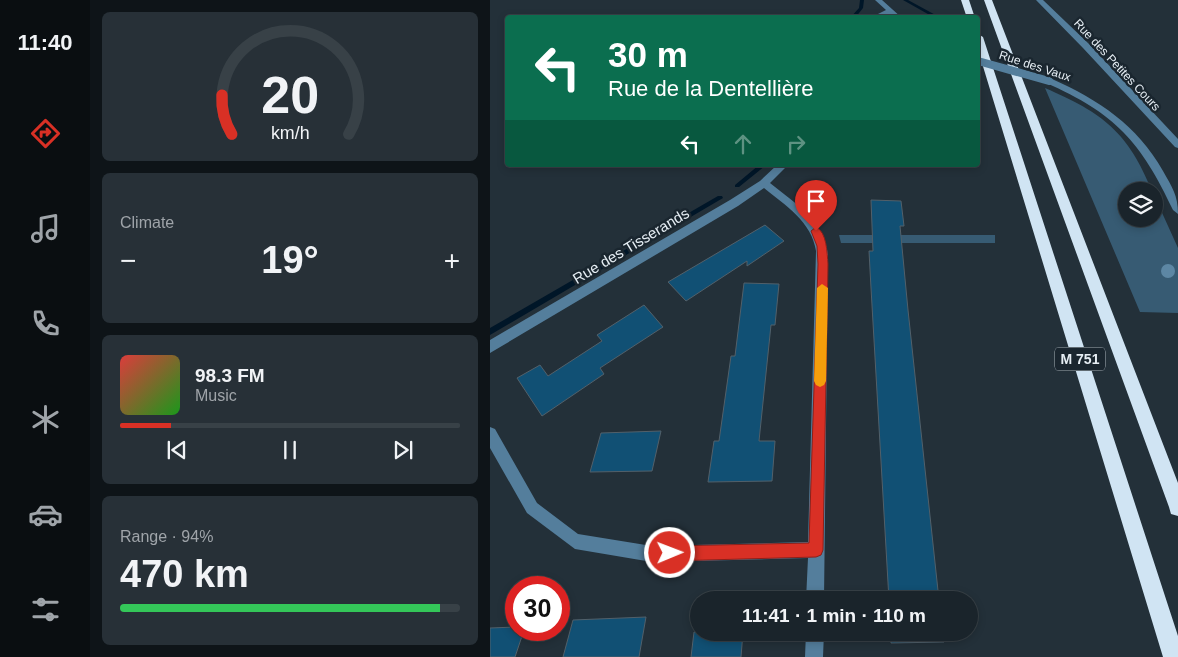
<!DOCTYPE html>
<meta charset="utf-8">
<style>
:root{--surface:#1a242b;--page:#273037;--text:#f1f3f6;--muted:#9fa4a9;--line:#384147;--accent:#d93025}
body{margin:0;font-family:Arial,sans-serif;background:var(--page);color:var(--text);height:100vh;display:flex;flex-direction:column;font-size:19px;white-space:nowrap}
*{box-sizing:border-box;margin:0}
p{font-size:16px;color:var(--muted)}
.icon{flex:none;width:28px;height:28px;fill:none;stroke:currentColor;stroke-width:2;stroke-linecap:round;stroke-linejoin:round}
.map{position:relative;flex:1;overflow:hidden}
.panel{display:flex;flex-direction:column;gap:12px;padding:12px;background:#0e1418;width:400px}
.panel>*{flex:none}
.top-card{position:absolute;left:15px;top:15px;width:475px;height:152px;border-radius:5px;box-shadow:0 2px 8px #0003,0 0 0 1px var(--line);background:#0b6e4f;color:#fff;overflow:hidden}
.tools{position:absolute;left:628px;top:182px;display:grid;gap:10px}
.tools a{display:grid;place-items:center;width:45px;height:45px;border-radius:50%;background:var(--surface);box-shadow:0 2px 8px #0003,0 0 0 1px var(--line);font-size:25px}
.speed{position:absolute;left:15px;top:576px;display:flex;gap:10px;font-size:25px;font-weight:700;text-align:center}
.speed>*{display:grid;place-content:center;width:65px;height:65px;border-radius:50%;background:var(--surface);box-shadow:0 2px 8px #0003,0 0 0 1px var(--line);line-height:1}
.speed .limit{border:8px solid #d22;background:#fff;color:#111}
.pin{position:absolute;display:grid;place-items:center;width:42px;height:42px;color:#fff;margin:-51px -21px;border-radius:50% 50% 50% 0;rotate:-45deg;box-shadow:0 0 5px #0007}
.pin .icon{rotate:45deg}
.me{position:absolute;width:55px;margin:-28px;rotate:89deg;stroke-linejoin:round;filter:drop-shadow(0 0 4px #0008)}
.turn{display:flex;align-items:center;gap:18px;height:105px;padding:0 20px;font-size:22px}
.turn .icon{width:65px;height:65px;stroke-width:2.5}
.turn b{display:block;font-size:35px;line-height:42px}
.lanes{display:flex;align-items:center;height:48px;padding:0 20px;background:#0003;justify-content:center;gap:25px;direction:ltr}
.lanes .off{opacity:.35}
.big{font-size:38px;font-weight:600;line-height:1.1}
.panel .card{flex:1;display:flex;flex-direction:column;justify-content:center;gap:8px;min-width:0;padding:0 18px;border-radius:8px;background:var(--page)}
.panel .dial{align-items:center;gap:0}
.dial svg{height:130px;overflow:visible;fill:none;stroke:var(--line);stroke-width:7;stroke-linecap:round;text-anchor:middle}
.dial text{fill:var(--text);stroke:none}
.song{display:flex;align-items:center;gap:15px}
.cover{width:60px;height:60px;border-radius:8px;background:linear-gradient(135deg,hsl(0 70% 55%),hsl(120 70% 35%))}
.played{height:5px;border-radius:2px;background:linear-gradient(90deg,var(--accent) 15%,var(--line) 15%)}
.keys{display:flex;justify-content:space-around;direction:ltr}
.heat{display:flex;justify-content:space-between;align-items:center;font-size:28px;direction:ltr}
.charge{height:8px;border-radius:4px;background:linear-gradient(90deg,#34c759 94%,var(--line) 0)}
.trip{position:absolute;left:200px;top:591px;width:288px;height:50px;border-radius:25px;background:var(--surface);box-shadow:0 2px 8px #0003,0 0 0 1px var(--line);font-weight:600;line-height:50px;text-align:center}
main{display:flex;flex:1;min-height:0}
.dock{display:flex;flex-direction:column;width:90px;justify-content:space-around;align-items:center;background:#0a0e11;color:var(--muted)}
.dock .icon{width:35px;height:35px}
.dock .on{color:var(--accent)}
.dock b{font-size:22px;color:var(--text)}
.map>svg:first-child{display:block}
.green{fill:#375b73}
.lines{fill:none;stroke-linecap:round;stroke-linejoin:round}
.stream{fill:#001628;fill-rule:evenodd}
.building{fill:#115074;stroke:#52606a}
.minor{fill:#547e9c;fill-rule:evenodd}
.highway{fill:#d0e4f3;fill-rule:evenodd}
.minor-bridge{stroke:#547e9c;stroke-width:8}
.tree{fill:#5d87a4}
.route{fill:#d93025;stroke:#8d1f18}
.slow{fill:#f59e0b}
.labels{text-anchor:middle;stroke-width:5;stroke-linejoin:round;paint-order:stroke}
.far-street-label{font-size:12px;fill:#e6eef4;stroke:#1a262f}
.shield{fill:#1a262f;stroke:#a9b2b9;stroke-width:1}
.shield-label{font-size:14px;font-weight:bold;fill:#e6eef4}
.street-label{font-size:15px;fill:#e6eef4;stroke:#1a262f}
</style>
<main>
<nav class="dock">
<b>11:40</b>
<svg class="icon on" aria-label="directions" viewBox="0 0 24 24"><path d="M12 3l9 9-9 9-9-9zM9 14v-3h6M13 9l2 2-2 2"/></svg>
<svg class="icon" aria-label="music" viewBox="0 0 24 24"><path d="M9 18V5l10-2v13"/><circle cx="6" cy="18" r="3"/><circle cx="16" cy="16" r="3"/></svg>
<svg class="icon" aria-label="phone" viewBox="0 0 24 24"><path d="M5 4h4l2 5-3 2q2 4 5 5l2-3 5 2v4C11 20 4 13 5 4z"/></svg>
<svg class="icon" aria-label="climate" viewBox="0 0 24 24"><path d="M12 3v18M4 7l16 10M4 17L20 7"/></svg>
<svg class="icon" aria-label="car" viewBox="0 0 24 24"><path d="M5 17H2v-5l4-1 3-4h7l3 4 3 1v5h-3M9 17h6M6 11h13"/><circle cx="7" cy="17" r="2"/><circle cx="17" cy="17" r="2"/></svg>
<svg class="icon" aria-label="filters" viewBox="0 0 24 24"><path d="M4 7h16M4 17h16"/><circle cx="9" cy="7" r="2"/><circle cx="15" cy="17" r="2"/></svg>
</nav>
<section class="panel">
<div class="card dial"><svg viewBox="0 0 100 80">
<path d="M14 69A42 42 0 1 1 86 69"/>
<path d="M14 69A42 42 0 0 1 8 45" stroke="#d93025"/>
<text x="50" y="56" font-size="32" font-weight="700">20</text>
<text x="50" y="72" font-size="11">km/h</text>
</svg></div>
<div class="card"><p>Climate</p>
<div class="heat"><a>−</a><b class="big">19°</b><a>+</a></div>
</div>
<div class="card">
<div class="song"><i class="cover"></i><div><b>98.3 FM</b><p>Music</p></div></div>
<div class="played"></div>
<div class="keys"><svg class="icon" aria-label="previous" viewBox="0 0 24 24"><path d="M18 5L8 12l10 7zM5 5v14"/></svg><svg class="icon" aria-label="pause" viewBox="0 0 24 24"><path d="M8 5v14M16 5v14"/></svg><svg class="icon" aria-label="next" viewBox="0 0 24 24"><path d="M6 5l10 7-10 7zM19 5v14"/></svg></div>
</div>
<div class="card"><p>Range · 94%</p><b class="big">470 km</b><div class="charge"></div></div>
</section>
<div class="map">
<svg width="688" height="657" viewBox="0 0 688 657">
<rect width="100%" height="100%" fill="#233039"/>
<path class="green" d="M 555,88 C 613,113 638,132 662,191 L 636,191 L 636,219 L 664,219 L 664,195 L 688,248 L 688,313 L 650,312 Z
M 349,235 L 505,235 L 505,243 L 351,243 Z"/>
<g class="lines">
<path class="stream" d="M 370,0 L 374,0 L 373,8 L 365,18 L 360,18 L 369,8 Z
M 413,0 L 418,0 L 451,18 L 445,18 Z
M 269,165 L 276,165 L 249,187 L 245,187 L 245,185 Z
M 228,196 L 232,196 L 233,198 L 0,335 L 0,328 Z"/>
</g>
<path class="building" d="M 381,200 L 411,201 L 414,226 L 410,226 L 418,310 L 449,600 L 399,600 L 381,288 L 379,251 L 383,251 Z
M 275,225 L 294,241 L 257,266 L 257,261 L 196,301 L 178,282 Z
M 254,283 L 289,284 L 285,325 L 281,325 L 269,441 L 285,441 L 282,481 L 218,482 L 224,441 L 229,441 L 241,356 L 245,356 Z
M 154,305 L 173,327 L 110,368 L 114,374 L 52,416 L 27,378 L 50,365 L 58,376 L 112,341 L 107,335 Z
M 171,431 L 162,471 L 100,472 L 111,433 Z
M 156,617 L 149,657 L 73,657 L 83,620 Z
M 26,627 L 26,630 L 34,630 L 25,657 L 0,657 L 0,628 Z
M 204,632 L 253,632 L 251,657 L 201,657 Z
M 401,632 L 453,632 L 454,642 L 401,643 Z"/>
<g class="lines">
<path class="minor" d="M 385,0 L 392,0 L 412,18 L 404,18 L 400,14 L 391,18 L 380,18 L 396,10 Z
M 546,0 L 553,0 L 599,44 L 688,139 L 688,148 L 685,147 L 593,48 Z
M 556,79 L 562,79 C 609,100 647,125 673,171 C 682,187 688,195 688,214 L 683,210 C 651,142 625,113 556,83 Z
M 287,165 L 298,165 L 280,183 C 305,203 334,221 338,255 L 334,600 L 316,600 L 318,558 L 162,562 L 85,549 L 37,513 L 0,448 L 0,427 L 5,429 L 47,503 L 88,534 L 162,546 L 318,542 L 326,251 C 322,222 295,205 274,188 L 248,206 L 0,353 L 0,340 L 240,200 L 270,181 Z
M 316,632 L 334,632 L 333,657 L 315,657 Z"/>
<path class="highway" d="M 471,0 L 479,0 L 485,18 L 477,18 Z
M 494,0 L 502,0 L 688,483 L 688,516 L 681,514 L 679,507 Z
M 488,34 L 493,37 L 688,636 L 688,657 L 673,657 L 488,50 Z"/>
<path class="minor-bridge" d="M 488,61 L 559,81"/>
</g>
<circle class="tree" cx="678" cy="271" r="7"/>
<path class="route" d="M 326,227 C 337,232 337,253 338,264 L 333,550 L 331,555 L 326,557 L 180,561 L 175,558 L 172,553 L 175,548 L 180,546 L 319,543 L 328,264 L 327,246 L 321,231 Z"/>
<path class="slow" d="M 332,284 L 338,288 L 336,381 L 334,385 L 330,387 L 326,385 L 324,381 L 327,288 Z"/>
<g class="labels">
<g class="far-street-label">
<text transform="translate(627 65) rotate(47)" y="4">Rue des Petites Cours</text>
<text transform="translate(545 66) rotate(18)" y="4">Rue des Vaux</text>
</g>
<rect class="shield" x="565" y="347.5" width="50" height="23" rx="4"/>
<g class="shield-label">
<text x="590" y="364">M 751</text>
</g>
<g class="street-label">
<text transform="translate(141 246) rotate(-31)" y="5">Rue des Tisserands</text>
</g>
</g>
</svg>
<div class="tools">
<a><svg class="icon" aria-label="layers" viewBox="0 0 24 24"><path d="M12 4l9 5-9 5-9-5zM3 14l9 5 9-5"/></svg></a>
</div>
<div class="speed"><div class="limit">30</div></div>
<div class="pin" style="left:326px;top:231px;background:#d93025"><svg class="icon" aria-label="arrive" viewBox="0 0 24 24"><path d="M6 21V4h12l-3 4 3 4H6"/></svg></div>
<svg class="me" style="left:180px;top:553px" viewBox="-20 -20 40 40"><circle r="17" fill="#d93025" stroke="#fff" stroke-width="3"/><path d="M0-11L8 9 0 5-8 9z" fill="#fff"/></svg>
<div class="trip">11:41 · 1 min · 110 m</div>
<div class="top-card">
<div class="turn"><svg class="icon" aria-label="left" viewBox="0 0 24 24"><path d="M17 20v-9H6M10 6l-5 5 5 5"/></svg><div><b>30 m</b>Rue de la Dentellière</div></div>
<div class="lanes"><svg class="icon" aria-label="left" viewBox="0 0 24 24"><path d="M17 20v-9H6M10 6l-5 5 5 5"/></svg><svg class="icon off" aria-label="ahead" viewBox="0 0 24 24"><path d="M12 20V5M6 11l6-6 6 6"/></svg><svg class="icon off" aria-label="right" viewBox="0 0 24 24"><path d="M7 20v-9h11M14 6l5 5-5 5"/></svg></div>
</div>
</div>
</main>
